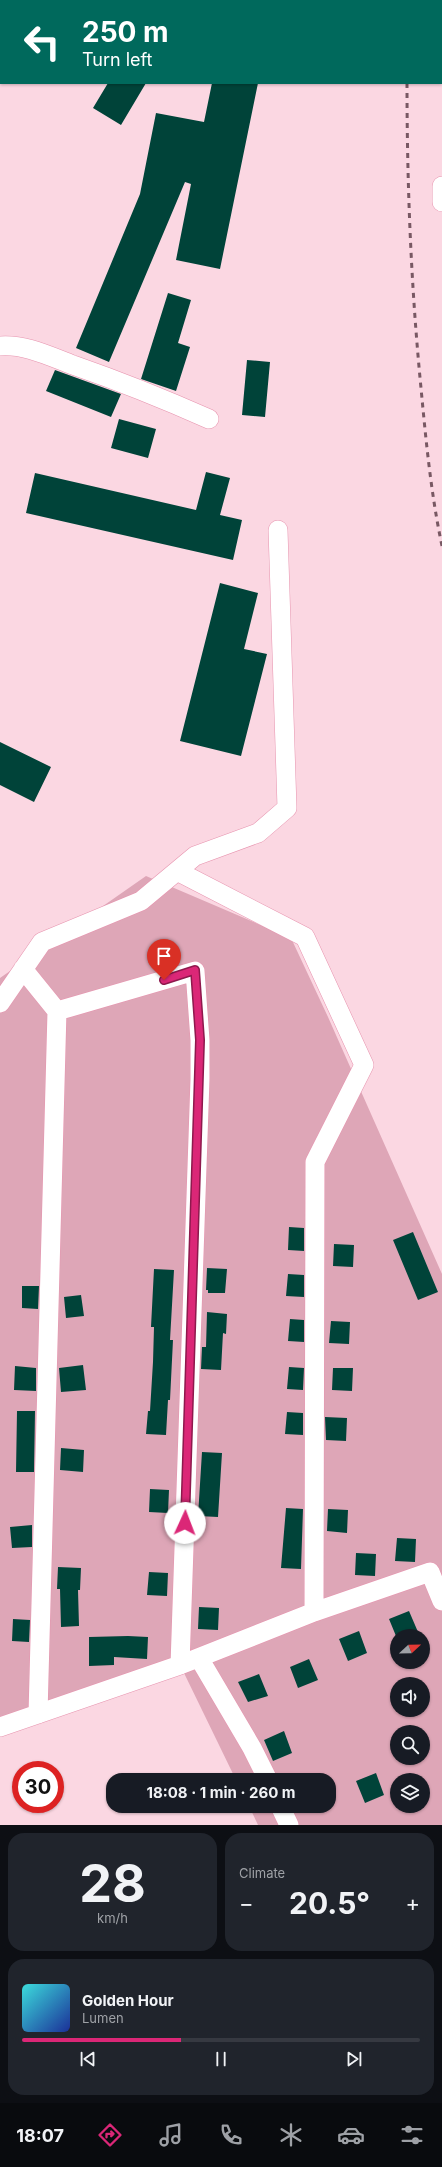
<!DOCTYPE html>
<meta charset="utf-8">
<style>
:root{--surface:#171b24;--page:#20242c;--text:#f1f3f6;--muted:#9ea1a6;--line:#363941;--accent:#db2777}
body{margin:0;font-family:Inter,sans-serif;background:var(--page);color:var(--text);height:100vh;display:flex;flex-direction:column;font-size:15px;white-space:nowrap}
*{box-sizing:border-box;margin:0}
p{font-size:13px;color:var(--muted)}
.icon{flex:none;width:22px;height:22px;fill:none;stroke:currentColor;stroke-width:2;stroke-linecap:round;stroke-linejoin:round}
.map{position:relative;height:1825px;overflow:hidden}
.details{display:flex;flex-direction:column;gap:8px;padding:8px;background:#0d0f14;flex:1}
.details>*{flex:none}
.guide{position:absolute;left:0px;top:0px;width:442px;height:84px;box-shadow:0 1px 3px #0004;background:#00695c;color:#fff;overflow:hidden}
.needle{width:26px;rotate:68deg}
.buttons{position:absolute;left:390px;top:1629px;display:grid;gap:8px}
.buttons a{display:grid;place-items:center;width:40px;height:40px;border-radius:50%;background:var(--surface);box-shadow:0 1px 3px #0004;font-size:20px}
.speed{position:absolute;left:12px;top:1761px;display:flex;gap:8px;font-size:20px;font-weight:700;text-align:center}
.speed>*{display:grid;place-content:center;width:52px;height:52px;border-radius:50%;background:var(--surface);box-shadow:0 1px 3px #0004;line-height:1}
.speed .limit{border:6px solid #d22;background:#fff;color:#111}
.pin{position:absolute;display:grid;place-items:center;width:34px;height:34px;color:#fff;margin:-41px -17px;border-radius:50% 50% 50% 0;rotate:-45deg;box-shadow:0 0 4px #0007}
.pin .icon{rotate:45deg}
.me{position:absolute;width:44px;margin:-22px;rotate:2deg;stroke-linejoin:round;filter:drop-shadow(0 0 3px #0008)}
.turn{display:flex;align-items:center;gap:14px;height:84px;padding:0 16px;font-size:18px}
.turn .icon{width:52px;height:52px;stroke-width:2.5}
.turn b{display:block;font-size:28px;line-height:34px}
.big{font-size:30px;font-weight:700;line-height:1.1}
.details .tile{flex:1;display:flex;flex-direction:column;justify-content:center;gap:6px;min-width:0;padding:0 14px;border-radius:16px;background:var(--page)}
.details .dial{align-items:center;gap:0}
.dial b{font-size:52px;line-height:1}
.song{display:flex;align-items:center;gap:12px}
.cover{width:48px;height:48px;border-radius:6px;background:linear-gradient(135deg,hsl(180 70% 55%),hsl(230 70% 35%))}
.played{height:4px;border-radius:2px;background:linear-gradient(90deg,var(--accent) 40%,var(--line) 40%)}
.keys{display:flex;justify-content:space-around;direction:ltr}
.heat{display:flex;justify-content:space-between;align-items:center;font-size:22px;direction:ltr}
.details .tiles{flex:1;display:grid;gap:8px;grid-template-columns:1fr 1fr}
.tile:last-child{grid-column:span 2}
.trip{position:absolute;left:106px;top:1773px;width:230px;height:40px;border-radius:16px;background:var(--surface);box-shadow:0 1px 3px #0004;font-weight:700;line-height:40px;text-align:center}
.dock{display:flex;height:64px;justify-content:space-around;align-items:center;background:#090b0e;color:var(--muted)}
.dock .icon{width:28px;height:28px}
.dock .active{color:var(--accent)}
.dock b{font-size:18px;color:var(--text)}
.map>svg:first-child{display:block}
.green{fill:#dea6b7;fill-rule:evenodd}
.building{fill:#004339}
.lines{fill:none;stroke-linecap:round;stroke-linejoin:round}
.minor-casing{stroke:#e794af;stroke-width:20}
.minor{stroke:#fff;stroke-width:19}
.rail{stroke:#785863;stroke-width:3;stroke-dasharray:5 5;stroke-linecap:butt}
.route-casing{stroke:#8e194d;stroke-width:10}
.route{stroke:#db2777;stroke-width:7}
</style>
<div class="map">
<svg width="442" height="1825" viewBox="0 0 442 1825">
<rect width="100%" height="100%" fill="#fbd7e2"/>
<path class="green" d="M 146,876 L 291,938 L 328,1017 L 442,1274 L 442,1825 L 258,1825 L 249,1806 L 329,1806 L 329,1780 L 236,1780 L 184,1673 L 0,1727 L 0,978 ZM 397,1636 L 423,1636 L 423,1662 L 397,1662 ZM 397,1684 L 423,1684 L 423,1710 L 397,1710 ZM 397,1732 L 423,1732 L 423,1758 L 397,1758 ZM 397,1780 L 423,1780 L 423,1806 L 397,1806 Z"/>
<path class="building" d="M 108,83 L 146,83 L 121,125 L 93,108 Z
M 212,83 L 258,83 L 220,269 L 176,260 L 191,184 L 185,182 L 109,362 L 76,348 L 140,194 L 156,113 L 204,122 Z
M 168,293 L 191,300 L 178,343 L 190,347 L 176,391 L 141,379 Z
M 247,360 L 270,362 L 265,417 L 242,415 Z
M 55,370 L 121,394 L 111,417 L 46,391 Z
M 119,419 L 156,429 L 148,458 L 111,448 Z
M 206,472 L 230,478 L 220,515 L 242,520 L 233,560 L 26,513 L 35,473 L 196,510 Z
M 220,583 L 258,593 L 244,649 L 267,654 L 241,756 L 180,741 Z
M 0,742 L 51,767 L 34,802 L 0,785 Z
M 289,1227 L 304,1228 L 304,1251 L 288,1250 Z
M 413,1232 L 438,1292 L 418,1300 L 393,1240 Z
M 334,1244 L 354,1245 L 353,1267 L 333,1266 Z
M 207,1268 L 227,1269 L 225,1293 L 208,1293 L 208,1290 L 206,1290 Z
M 154,1269 L 174,1270 L 170,1340 L 173,1340 L 170,1400 L 168,1400 L 166,1435 L 146,1434 L 148,1411 L 150,1411 L 153,1362 L 154,1327 L 151,1327 Z
M 288,1274 L 304,1275 L 304,1297 L 286,1296 Z
M 22,1286 L 39,1286 L 38,1309 L 22,1308 Z
M 81,1295 L 84,1316 L 66,1318 L 64,1297 Z
M 207,1312 L 227,1314 L 226,1334 L 223,1333 L 221,1370 L 201,1369 L 202,1347 L 206,1347 Z
M 290,1319 L 304,1320 L 304,1342 L 288,1341 Z
M 331,1321 L 350,1322 L 349,1344 L 329,1343 Z
M 83,1365 L 86,1390 L 61,1392 L 59,1368 Z
M 15,1366 L 36,1368 L 36,1391 L 14,1390 Z
M 289,1367 L 304,1368 L 303,1390 L 287,1389 Z
M 333,1368 L 353,1368 L 352,1391 L 332,1390 Z
M 17,1411 L 35,1411 L 34,1472 L 16,1472 Z
M 287,1412 L 303,1413 L 303,1435 L 285,1434 Z
M 325,1417 L 347,1418 L 346,1441 L 326,1440 Z
M 61,1448 L 84,1450 L 83,1472 L 60,1470 Z
M 202,1452 L 222,1453 L 218,1517 L 198,1516 Z
M 150,1489 L 169,1490 L 168,1513 L 149,1512 Z
M 286,1508 L 303,1509 L 301,1569 L 281,1568 Z
M 328,1509 L 348,1510 L 347,1533 L 327,1531 Z
M 32,1525 L 32,1547 L 12,1548 L 10,1527 Z
M 397,1538 L 416,1539 L 415,1562 L 395,1561 Z
M 356,1553 L 376,1554 L 375,1576 L 355,1575 Z
M 58,1567 L 81,1568 L 80,1590 L 78,1590 L 79,1626 L 61,1627 L 60,1589 L 57,1589 Z
M 149,1572 L 168,1573 L 167,1596 L 147,1595 Z
M 199,1607 L 219,1608 L 218,1630 L 198,1629 Z
M 409,1611 L 418,1632 L 409,1636 L 396,1636 L 389,1619 Z
M 13,1619 L 30,1620 L 29,1642 L 12,1641 Z
M 359,1631 L 367,1653 L 348,1661 L 339,1639 Z
M 128,1636 L 148,1637 L 147,1659 L 114,1657 L 114,1665 L 89,1666 L 89,1637 Z
M 309,1659 L 318,1680 L 298,1688 L 290,1667 Z
M 259,1674 L 268,1696 L 248,1702 L 238,1682 Z
M 284,1731 L 292,1753 L 273,1761 L 264,1740 Z
M 376,1773 L 384,1795 L 365,1803 L 356,1781 Z"/>
<g class="lines">
<g class="minor-casing">
<path id="minor" d="M 442,186 L 442,202
M 0,346 C 25,344 49,356 73,365 C 119,381 164,399 209,419
M 177,871 L 305,937 L 364,1065 L 315,1162 L 314,1612
M 23,969 L 57,1011 L 195,971 L 200,1040 L 200,1079 L 180,1665
M 0,1003 L 42,942 L 141,901 L 195,856 L 258,833 L 287,808 L 278,530
M 199,1658 L 252,1748 L 268,1780
M 38,1714 L 57,1011
M 0,1727 L 180,1665 L 314,1612 L 430,1572 L 442,1601
M 280,1806 L 289,1825"/>
</g>
<use href="#minor" class="minor"/>
<path class="rail" d="M 408,1 L 408,0
M 407,83 C 407,185 411,286 421,388 C 426,441 431,494 442,546"/>
</g>
<g class="lines">
<g class="route-casing">
<path id="route" d="M 164,980 L 195,970 L 200,1040 L 185,1523"/>
</g>
<use href="#route" class="route"/>
</g>
</svg>
<div class="buttons">
<a><svg class="needle" viewBox="-14 -14 28 28"><path d="M0-13l5 13h-10z" fill="#e53935"/><path d="M0 13l5-13h-10z" fill="#9ea1a6"/></svg></a>
<a><svg class="icon" aria-label="sound" viewBox="0 0 24 24"><path d="M4 9h4l5-4v14l-5-4H4zM17 9q2 3 0 6"/></svg></a>
<a><svg class="icon" aria-label="search" viewBox="0 0 24 24"><circle cx="10" cy="10" r="6"/><path d="M15 15l6 6"/></svg></a>
<a><svg class="icon" aria-label="layers" viewBox="0 0 24 24"><path d="M12 4l9 5-9 5-9-5zM3 14l9 5 9-5"/></svg></a>
</div>
<div class="speed"><div class="limit">30</div></div>
<div class="pin" style="left:164px;top:980px;background:#d93025"><svg class="icon" aria-label="arrive" viewBox="0 0 24 24"><path d="M6 21V4h12l-3 4 3 4H6"/></svg></div>
<svg class="me" style="left:185px;top:1523px" viewBox="-20 -20 40 40"><circle r="19" fill="#fff"/><path d="M0-13L10 11 0 6-10 11z" fill="#db2777"/></svg>
<div class="trip">18:08 · 1 min · 260 m</div>
<div class="guide">
<div class="turn"><svg class="icon" aria-label="left" viewBox="0 0 24 24"><path d="M17 20v-9H6M10 6l-5 5 5 5"/></svg><div><b>250 m</b>Turn left</div></div>
</div>
</div>
<section class="details">
<div class="tiles">
<div class="tile dial"><b>28</b><p>km/h</p></div>
<div class="tile"><p>Climate</p>
<div class="heat"><a>−</a><b class="big">20.5°</b><a>+</a></div>
</div>
<div class="tile">
<div class="song"><i class="cover"></i><div><b>Golden Hour</b><p>Lumen</p></div></div>
<div class="played"></div>
<div class="keys"><svg class="icon" aria-label="previous" viewBox="0 0 24 24"><path d="M18 5L8 12l10 7zM5 5v14"/></svg><svg class="icon" aria-label="pause" viewBox="0 0 24 24"><path d="M8 5v14M16 5v14"/></svg><svg class="icon" aria-label="next" viewBox="0 0 24 24"><path d="M6 5l10 7-10 7zM19 5v14"/></svg></div>
</div>
</div>
</section>
<nav class="dock">
<b>18:07</b>
<svg class="icon active" aria-label="directions" viewBox="0 0 24 24"><path d="M12 3l9 9-9 9-9-9zM9 14v-3h6M13 9l2 2-2 2"/></svg>
<svg class="icon" aria-label="music" viewBox="0 0 24 24"><path d="M9 18V5l10-2v13"/><circle cx="6" cy="18" r="3"/><circle cx="16" cy="16" r="3"/></svg>
<svg class="icon" aria-label="phone" viewBox="0 0 24 24"><path d="M5 4h4l2 5-3 2q2 4 5 5l2-3 5 2v4C11 20 4 13 5 4z"/></svg>
<svg class="icon" aria-label="climate" viewBox="0 0 24 24"><path d="M12 3v18M4 7l16 10M4 17L20 7"/></svg>
<svg class="icon" aria-label="car" viewBox="0 0 24 24"><path d="M5 17H2v-5l4-1 3-4h7l3 4 3 1v5h-3M9 17h6M6 11h13"/><circle cx="7" cy="17" r="2"/><circle cx="17" cy="17" r="2"/></svg>
<svg class="icon" aria-label="filters" viewBox="0 0 24 24"><path d="M4 7h16M4 17h16"/><circle cx="9" cy="7" r="2"/><circle cx="15" cy="17" r="2"/></svg>
</nav>
